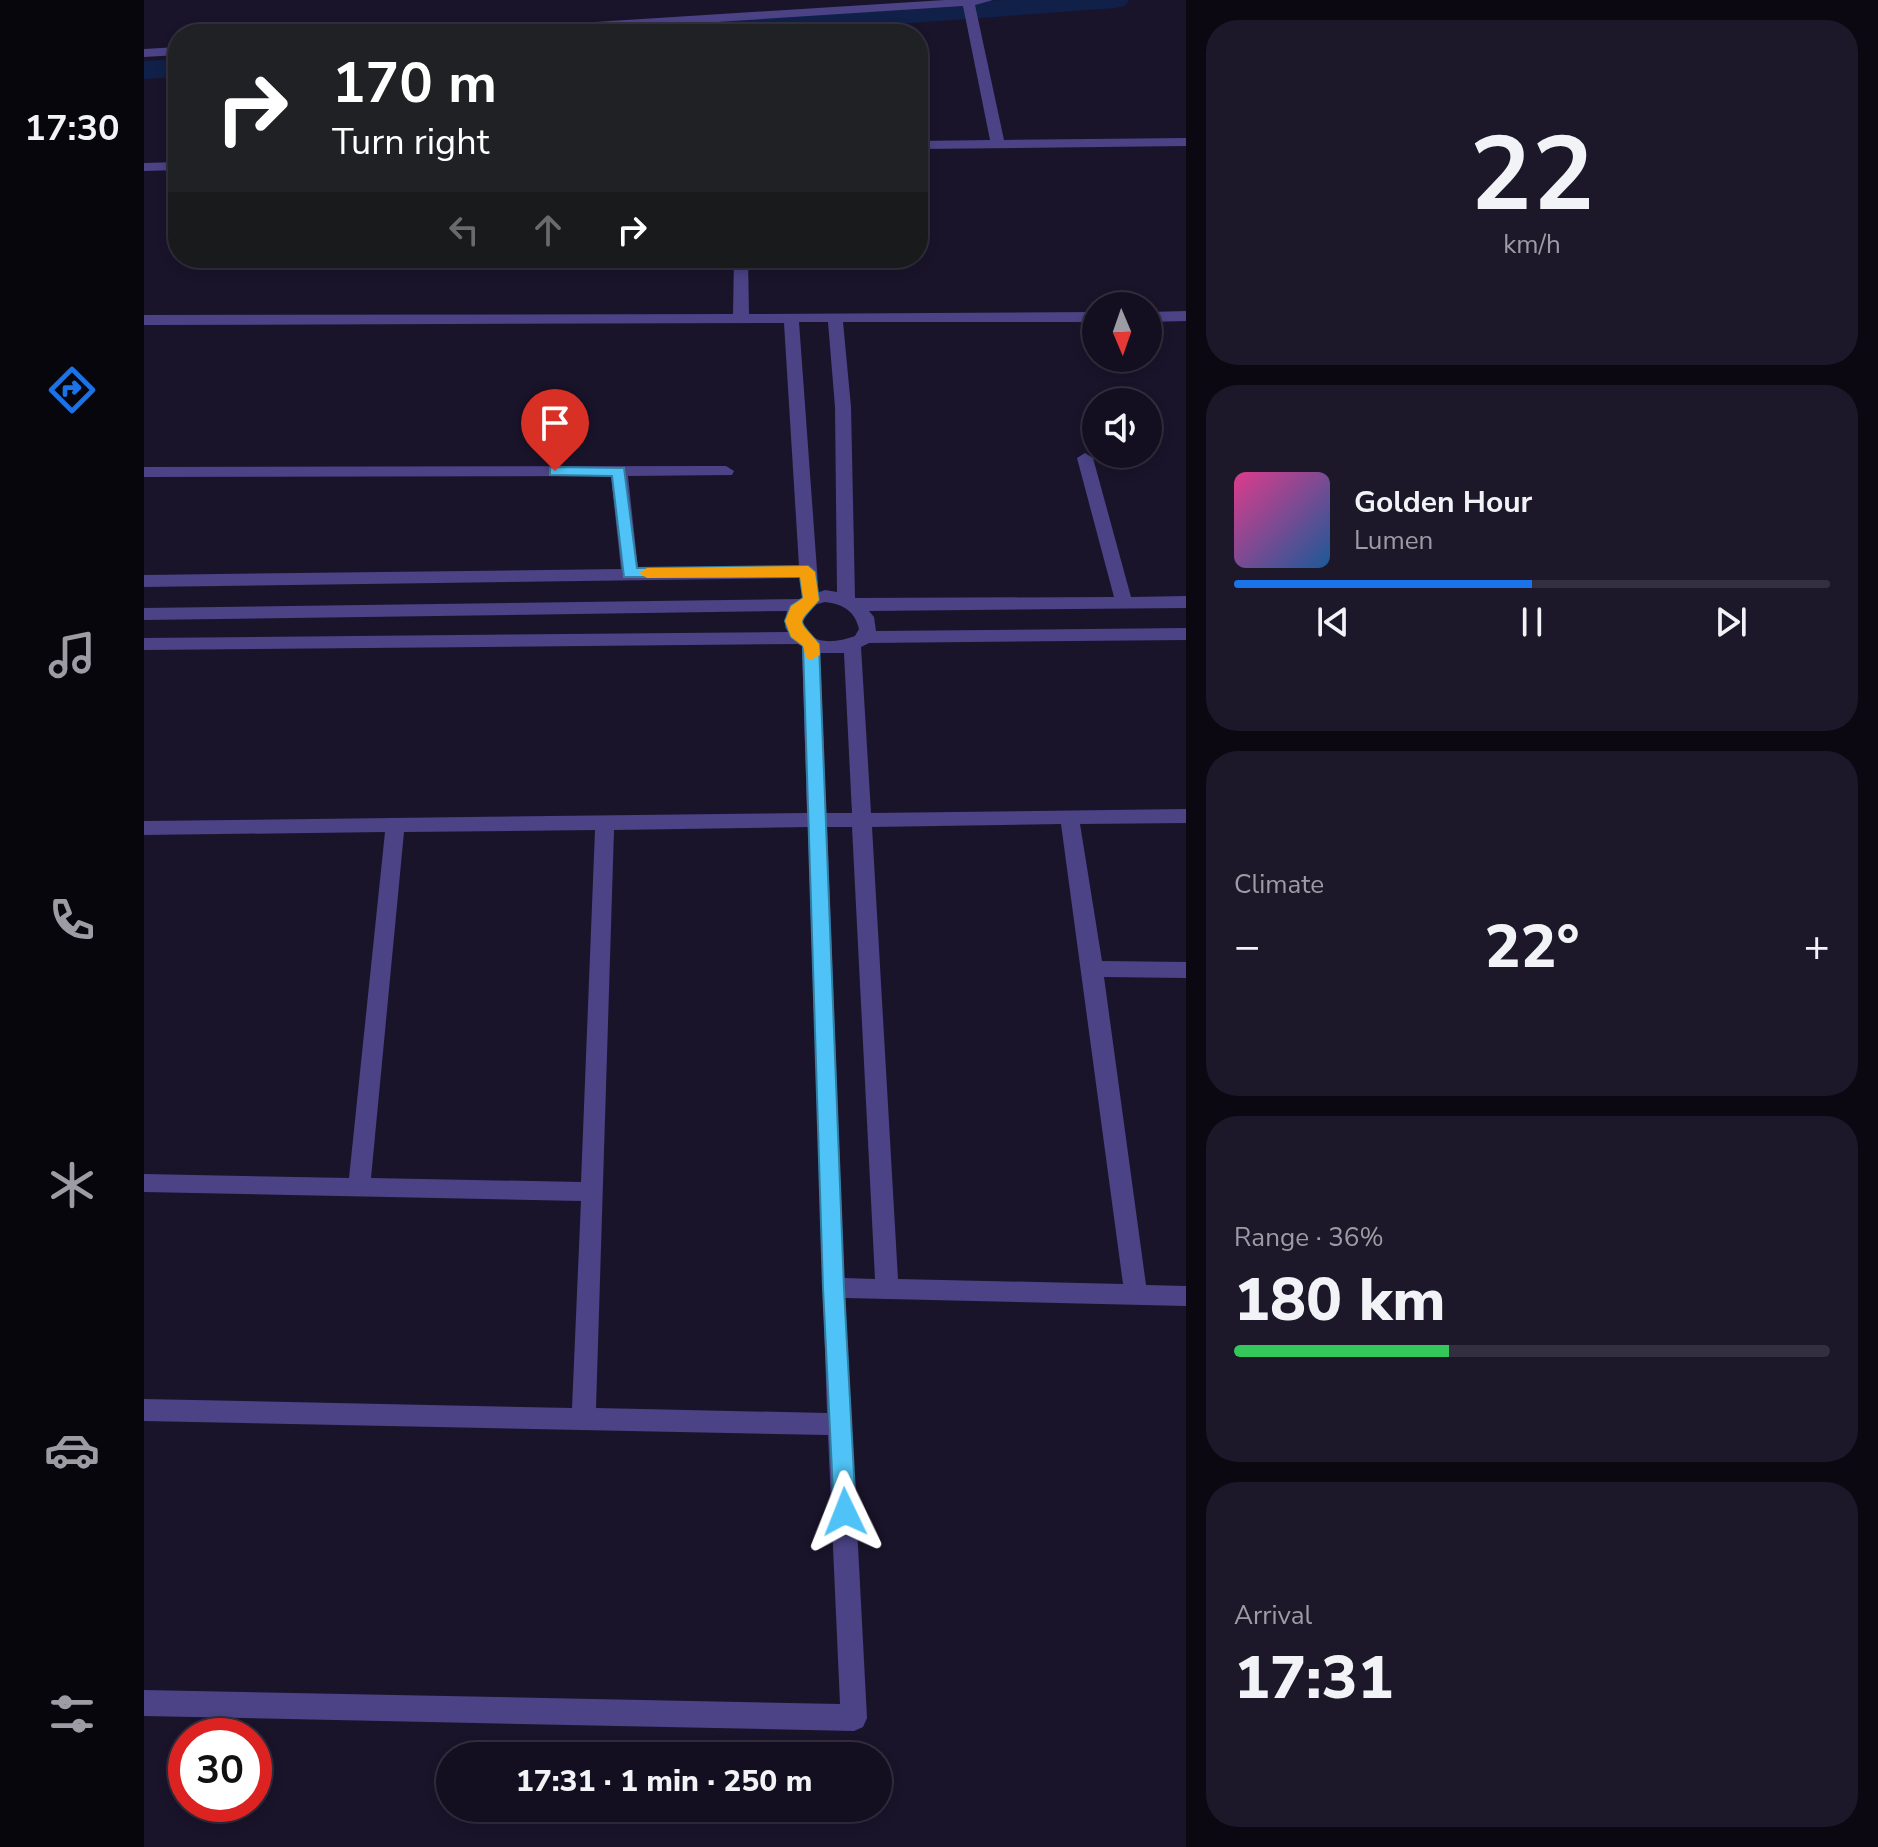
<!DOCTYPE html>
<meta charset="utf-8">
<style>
:root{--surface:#140f20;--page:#1d1829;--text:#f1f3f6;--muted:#9d9ca5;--line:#332f3e;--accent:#1a73e8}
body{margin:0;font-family:"Nunito Sans",sans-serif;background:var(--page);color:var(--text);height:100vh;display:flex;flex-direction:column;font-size:30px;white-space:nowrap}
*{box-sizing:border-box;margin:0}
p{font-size:26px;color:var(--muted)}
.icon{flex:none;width:44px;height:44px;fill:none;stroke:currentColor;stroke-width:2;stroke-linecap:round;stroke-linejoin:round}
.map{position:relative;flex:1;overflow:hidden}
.side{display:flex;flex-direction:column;gap:20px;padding:20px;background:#0b0812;width:692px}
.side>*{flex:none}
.top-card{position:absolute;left:24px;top:24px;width:760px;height:244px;border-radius:32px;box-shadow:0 4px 12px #0003,0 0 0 2px var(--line);background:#202124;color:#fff;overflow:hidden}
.needle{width:52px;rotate:178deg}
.controls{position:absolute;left:938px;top:292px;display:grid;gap:16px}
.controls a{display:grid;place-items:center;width:80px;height:80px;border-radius:50%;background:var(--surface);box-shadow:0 4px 12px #0003,0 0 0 2px var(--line);font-size:40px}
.speed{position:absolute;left:24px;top:1718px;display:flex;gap:16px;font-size:40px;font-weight:700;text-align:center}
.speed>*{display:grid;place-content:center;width:104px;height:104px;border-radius:50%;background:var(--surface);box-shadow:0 4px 12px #0003,0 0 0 2px var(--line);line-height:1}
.speed .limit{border:12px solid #d22;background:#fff;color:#111}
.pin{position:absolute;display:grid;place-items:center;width:68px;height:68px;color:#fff;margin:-82px -34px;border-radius:50% 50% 50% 0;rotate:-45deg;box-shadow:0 0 8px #0007}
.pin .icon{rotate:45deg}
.me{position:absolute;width:88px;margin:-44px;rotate:358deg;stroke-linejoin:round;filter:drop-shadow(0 0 6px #0008)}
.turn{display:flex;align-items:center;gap:28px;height:168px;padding:0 32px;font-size:36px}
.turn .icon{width:104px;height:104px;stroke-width:2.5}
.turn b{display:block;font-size:56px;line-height:68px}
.lanes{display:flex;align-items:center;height:76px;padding:0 32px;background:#0003;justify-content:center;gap:40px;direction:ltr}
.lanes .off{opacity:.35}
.big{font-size:60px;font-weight:800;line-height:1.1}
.side .tile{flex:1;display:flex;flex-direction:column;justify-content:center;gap:12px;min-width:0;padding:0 28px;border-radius:32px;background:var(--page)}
.side .dial{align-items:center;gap:0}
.dial b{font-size:104px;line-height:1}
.song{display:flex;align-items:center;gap:24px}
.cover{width:96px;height:96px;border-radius:12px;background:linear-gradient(135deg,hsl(330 70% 55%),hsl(210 70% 35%))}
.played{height:8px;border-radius:4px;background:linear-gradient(90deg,var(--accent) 50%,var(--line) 50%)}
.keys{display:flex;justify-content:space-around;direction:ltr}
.heat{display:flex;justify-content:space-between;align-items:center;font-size:44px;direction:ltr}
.charge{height:12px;border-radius:6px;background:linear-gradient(90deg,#34c759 36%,var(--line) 0)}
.trip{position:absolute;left:292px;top:1742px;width:456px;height:80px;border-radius:40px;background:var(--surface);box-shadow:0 4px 12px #0003,0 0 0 2px var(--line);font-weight:800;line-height:80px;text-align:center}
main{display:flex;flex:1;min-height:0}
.tabs{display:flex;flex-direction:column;width:144px;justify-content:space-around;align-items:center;background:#08060d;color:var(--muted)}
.tabs .icon{width:56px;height:56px}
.tabs .on{color:var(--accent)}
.tabs b{font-size:36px;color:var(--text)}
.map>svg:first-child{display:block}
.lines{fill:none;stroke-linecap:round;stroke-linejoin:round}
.canal{fill:#112048;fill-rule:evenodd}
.street{fill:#4b4386;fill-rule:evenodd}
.route{fill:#4fc3f7;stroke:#337fa1;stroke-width:2}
.slow{fill:#f59e0b}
</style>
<main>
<nav class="tabs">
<b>17:30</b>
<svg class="icon on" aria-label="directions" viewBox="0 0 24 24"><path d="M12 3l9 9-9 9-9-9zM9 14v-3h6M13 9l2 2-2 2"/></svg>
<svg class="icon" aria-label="music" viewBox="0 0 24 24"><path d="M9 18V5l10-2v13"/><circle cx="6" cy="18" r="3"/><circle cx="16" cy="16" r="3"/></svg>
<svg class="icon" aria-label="phone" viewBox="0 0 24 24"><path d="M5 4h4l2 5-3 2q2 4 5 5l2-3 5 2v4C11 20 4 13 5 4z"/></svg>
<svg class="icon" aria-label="climate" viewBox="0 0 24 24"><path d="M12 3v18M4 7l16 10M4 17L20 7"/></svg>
<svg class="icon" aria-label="car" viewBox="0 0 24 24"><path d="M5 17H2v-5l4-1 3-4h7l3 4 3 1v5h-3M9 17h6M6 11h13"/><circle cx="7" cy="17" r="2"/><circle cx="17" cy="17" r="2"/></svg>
<svg class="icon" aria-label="filters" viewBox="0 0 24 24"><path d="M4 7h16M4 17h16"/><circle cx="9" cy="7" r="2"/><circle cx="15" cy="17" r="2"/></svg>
</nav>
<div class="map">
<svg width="1042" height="1847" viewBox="0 0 1042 1847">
<rect width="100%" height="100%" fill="#1a142b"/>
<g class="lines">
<path class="canal" d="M 857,0 L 985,0 L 981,6 L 971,8 L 618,34 L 488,34 L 492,28 L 502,26 Z
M 34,59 L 34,77 L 0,79 L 0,61 Z"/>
<path class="street" d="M 801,0 L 849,0 L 831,5 L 860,140 L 1042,138 L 1042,146 L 774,149 L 774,141 L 846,140 L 819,6 L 387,34 L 317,34 L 323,30 Z
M 34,47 L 34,55 L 0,57 L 0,49 Z
M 34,162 L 34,170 L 0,171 L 0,163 Z
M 590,258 L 604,258 L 605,314 L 952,312 L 952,322 L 699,322 L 707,407 L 711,598 L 970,597 L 933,458 L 941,453 L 949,458 L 987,597 L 1042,596 L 1042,608 L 725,611 L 730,617 L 732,631 L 1042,628 L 1042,640 L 725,643 L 717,647 L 727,813 L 1042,809 L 1042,823 L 936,824 L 958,961 L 1042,962 L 1042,978 L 960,977 L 1002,1285 L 1042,1286 L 1042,1306 L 701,1298 L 723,1718 L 719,1727 L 710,1731 L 0,1716 L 0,1690 L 696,1704 L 684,1435 L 0,1421 L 0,1399 L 428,1408 L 437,1201 L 0,1192 L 0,1174 L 205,1178 L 241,832 L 0,835 L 0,821 L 663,813 L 658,646 L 654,644 L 0,650 L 0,638 L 644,632 L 641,627 L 643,611 L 0,620 L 0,608 L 655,599 L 681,590 L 693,592 L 691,407 L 684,322 L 655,322 L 674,584 L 671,588 L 659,588 L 656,578 L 0,587 L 0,575 L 477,569 L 467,476 L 0,477 L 0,467 L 582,466 L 590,471 L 588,475 L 484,476 L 494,569 L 655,566 L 640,323 L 0,325 L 0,315 L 589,314 ZM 681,602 C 699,604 711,611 715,629 L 711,636 C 690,644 660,646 658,617 L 670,605 ZM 676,653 L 700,653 L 708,813 L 682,813 ZM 917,824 L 979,1284 L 754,1279 L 728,827 ZM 664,827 L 683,1413 L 452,1408 L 470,830 ZM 683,827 L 708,827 L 731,1279 L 700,1278 ZM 451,830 L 437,1182 L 227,1178 L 260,832 Z
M 1042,311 L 1042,321 L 1004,322 L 1004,312 Z"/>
</g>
<path class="route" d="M 411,467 L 480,468 L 493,568 L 664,566 L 671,572 L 675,600 C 652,626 653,618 675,644 L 700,1288 L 712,1512 L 709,1520 L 701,1523 L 693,1520 L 690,1512 L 679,1288 L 659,646 L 647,637 L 641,621 L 647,606 L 659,598 L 656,577 L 480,577 L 468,476 L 406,475 L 406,468 Z"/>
<path class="slow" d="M 664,566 L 671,572 L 675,600 C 652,626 653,618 675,644 L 676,655 L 667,660 L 662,658 L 659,646 L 647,637 L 641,621 L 647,606 L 659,598 L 656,577 L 503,578 L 495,573 L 503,568 Z"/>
</svg>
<div class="controls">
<a><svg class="needle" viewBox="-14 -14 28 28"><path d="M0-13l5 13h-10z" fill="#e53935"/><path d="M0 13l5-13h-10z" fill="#9d9ca5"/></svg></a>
<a><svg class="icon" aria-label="sound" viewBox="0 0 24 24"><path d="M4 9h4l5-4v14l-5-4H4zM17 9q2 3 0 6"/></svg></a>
</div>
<div class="speed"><div class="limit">30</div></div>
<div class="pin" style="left:411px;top:471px;background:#d93025"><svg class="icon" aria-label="arrive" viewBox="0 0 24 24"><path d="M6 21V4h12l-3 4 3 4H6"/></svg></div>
<svg class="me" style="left:701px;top:1512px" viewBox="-20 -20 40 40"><path d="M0-17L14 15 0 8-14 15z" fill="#4fc3f7" stroke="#fff" stroke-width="4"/></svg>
<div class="trip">17:31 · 1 min · 250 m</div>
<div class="top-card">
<div class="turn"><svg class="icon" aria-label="right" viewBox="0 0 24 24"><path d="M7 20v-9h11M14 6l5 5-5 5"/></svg><div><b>170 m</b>Turn right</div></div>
<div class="lanes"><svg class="icon off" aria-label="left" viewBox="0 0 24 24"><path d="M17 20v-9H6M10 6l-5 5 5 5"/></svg><svg class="icon off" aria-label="ahead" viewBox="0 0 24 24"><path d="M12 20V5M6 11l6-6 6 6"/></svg><svg class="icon" aria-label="right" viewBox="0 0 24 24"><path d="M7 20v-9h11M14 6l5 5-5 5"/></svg></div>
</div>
</div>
<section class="side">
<div class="tile dial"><b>22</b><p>km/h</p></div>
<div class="tile">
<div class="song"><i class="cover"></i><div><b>Golden Hour</b><p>Lumen</p></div></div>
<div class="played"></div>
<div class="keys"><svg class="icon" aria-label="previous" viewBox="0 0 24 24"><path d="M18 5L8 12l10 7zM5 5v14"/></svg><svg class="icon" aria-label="pause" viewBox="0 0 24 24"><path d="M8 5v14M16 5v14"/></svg><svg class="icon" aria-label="next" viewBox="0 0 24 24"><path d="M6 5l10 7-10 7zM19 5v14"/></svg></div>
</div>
<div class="tile"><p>Climate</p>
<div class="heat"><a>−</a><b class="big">22°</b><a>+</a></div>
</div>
<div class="tile"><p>Range · 36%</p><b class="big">180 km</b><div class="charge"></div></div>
<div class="tile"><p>Arrival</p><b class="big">17:31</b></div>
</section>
</main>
